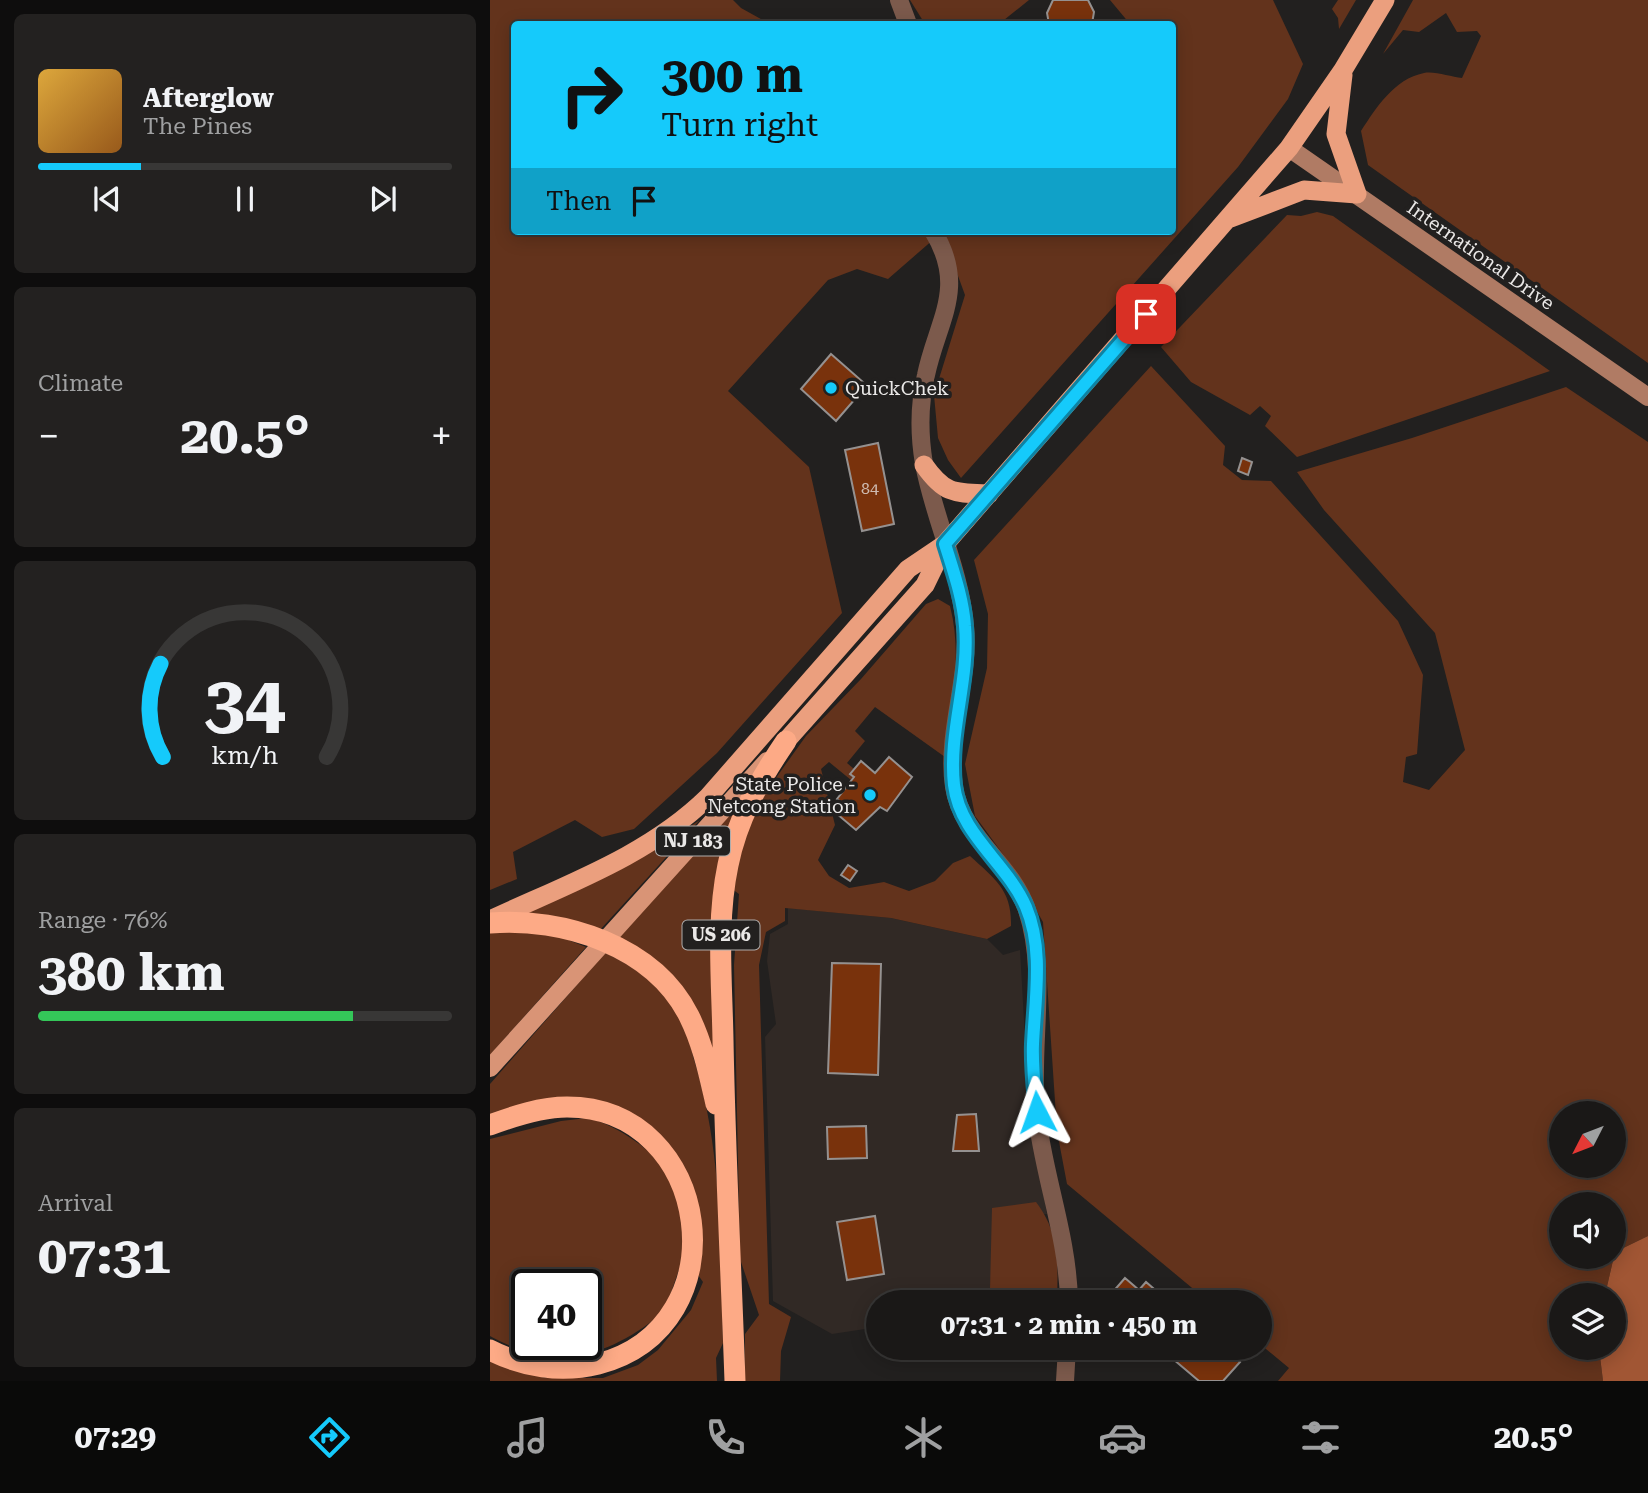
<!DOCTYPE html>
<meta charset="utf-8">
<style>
:root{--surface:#1a1817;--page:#232120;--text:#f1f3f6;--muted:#9fa0a1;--line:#383736;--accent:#15cafb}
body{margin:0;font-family:"Roboto Serif",serif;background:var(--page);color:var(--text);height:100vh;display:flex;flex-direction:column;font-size:26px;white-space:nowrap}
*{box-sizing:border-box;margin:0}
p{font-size:23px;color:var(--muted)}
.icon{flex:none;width:38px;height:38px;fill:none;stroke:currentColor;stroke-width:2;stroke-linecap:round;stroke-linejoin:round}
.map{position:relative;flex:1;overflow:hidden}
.drawer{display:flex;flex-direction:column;gap:14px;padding:14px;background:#0e0d0d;width:490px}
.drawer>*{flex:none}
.banner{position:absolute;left:21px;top:21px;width:665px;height:214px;border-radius:7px;box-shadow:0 4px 18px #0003,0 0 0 2px var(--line);background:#15cafb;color:#111;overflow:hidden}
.needle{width:46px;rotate:228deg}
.controls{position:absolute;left:1059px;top:1101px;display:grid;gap:14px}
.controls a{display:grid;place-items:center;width:77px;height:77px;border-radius:50%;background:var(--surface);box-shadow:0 4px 18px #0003,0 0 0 2px var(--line);font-size:35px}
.speed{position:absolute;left:21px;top:1269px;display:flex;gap:14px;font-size:35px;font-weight:700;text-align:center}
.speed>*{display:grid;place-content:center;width:91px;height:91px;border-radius:50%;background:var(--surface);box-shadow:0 4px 18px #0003,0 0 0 2px var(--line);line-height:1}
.speed .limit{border:4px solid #111;border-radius:10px;background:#fff;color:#111}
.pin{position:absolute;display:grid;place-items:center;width:60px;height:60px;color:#fff;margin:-30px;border-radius:14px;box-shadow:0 4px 10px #0006}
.me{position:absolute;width:77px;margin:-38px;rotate:356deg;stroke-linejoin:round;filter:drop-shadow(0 0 5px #0008)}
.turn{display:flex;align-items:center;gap:24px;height:147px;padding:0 35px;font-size:32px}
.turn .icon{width:91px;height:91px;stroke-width:2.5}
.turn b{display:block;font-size:49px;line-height:60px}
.then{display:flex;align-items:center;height:66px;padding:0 35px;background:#0003;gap:14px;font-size:26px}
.big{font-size:52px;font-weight:700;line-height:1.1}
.drawer .widget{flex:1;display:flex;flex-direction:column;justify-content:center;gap:10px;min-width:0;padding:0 24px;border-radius:10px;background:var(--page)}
.drawer .dial{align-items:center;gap:0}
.dial svg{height:182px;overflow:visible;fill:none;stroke:var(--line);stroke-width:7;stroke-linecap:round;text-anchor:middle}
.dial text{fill:var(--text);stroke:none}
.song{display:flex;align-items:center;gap:21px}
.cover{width:84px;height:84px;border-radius:10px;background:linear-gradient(135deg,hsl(40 70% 55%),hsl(30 70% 35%))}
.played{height:7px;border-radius:4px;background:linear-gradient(90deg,var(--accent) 25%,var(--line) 25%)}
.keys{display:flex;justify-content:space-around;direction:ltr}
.heat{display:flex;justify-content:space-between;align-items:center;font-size:38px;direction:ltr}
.charge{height:10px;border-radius:5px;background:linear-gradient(90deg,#34c759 76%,var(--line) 0)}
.trip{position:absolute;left:376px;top:1290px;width:406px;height:70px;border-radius:35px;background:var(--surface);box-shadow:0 4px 18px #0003,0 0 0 2px var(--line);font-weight:700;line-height:70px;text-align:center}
.menu{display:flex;height:112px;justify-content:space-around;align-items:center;background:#0a0a09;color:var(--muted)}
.menu .icon{width:49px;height:49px}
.menu .selected{color:var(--accent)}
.menu b{font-size:32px;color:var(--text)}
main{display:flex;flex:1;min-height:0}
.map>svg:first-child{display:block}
.built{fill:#312925}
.green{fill:#63331c;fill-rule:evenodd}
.water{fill:#a15634}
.building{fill:#79320c;stroke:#959190;stroke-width:2}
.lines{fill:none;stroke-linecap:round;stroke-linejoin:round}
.tertiary{stroke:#7c5a4c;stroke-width:18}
.secondary{stroke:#b07b64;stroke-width:18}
.primary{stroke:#d99476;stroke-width:18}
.trunk{stroke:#eb9f7e;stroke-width:19}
.motorway{stroke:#fdaa86;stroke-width:21}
.route-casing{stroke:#0e83a3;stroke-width:18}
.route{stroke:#15cafb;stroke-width:12}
.poi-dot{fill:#15cafb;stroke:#22201f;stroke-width:2.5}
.labels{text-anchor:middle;stroke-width:7;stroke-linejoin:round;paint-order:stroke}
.number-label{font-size:16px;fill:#cebab0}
.shield{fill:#22201f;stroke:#aeacab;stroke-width:2}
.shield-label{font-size:18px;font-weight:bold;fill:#eae8e7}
.street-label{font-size:19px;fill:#eae8e7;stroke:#22201f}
.poi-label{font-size:19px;fill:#eae8e7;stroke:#22201f;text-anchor:start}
</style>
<main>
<section class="drawer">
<div class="widget">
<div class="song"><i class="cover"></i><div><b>Afterglow</b><p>The Pines</p></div></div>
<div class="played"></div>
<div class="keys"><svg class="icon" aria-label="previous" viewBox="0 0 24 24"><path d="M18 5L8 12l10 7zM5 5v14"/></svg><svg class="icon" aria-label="pause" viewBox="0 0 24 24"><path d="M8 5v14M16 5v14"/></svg><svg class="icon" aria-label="next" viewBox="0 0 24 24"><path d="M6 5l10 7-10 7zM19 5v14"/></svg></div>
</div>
<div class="widget"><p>Climate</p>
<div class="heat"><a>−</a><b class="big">20.5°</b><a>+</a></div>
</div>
<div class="widget dial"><svg viewBox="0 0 100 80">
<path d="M14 69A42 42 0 1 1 86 69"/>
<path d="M14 69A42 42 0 0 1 13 28" stroke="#15cafb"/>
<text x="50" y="56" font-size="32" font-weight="700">34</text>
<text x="50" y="72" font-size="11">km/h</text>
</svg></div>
<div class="widget"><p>Range · 76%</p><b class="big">380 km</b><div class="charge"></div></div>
<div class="widget"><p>Arrival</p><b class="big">07:31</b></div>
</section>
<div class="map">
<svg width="1158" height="1381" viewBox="0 0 1158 1381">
<rect width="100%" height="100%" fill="#22201f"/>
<path class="built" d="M 298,908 L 401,918 L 497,939 L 513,955 L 530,950 L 539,1109 L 557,1214 L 506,1220 L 500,1289 L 492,1302 L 388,1302 L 388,1327 L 342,1334 L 283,1301 L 275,1037 L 286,1024 L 277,961 L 280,934 L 298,924 Z"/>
<path class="green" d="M 0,0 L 243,0 L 251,8 L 280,24 L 24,24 L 24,231 L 682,231 L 682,24 L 640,24 L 620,0 L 783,0 L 813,64 L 798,99 L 748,167 L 471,478 L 458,460 L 448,438 L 444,395 L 475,295 L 452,232 L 398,279 L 367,269 L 338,280 L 238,391 L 319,467 L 352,613 L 227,753 L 144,829 L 112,837 L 85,820 L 23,852 L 27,879 L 0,890 Z
M 420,0 L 539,0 L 509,24 L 435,24 Z
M 848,0 L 866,0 L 849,29 L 848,18 L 842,9 Z
M 923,0 L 1158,0 L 1158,363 L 878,165 L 871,131 C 886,108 904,79 934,73 C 945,71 961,77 972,78 L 991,36 L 987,31 L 967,32 L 956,13 L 929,32 L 913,30 L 893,54 Z
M 827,212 L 843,216 L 1060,371 L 807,457 L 775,426 L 781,416 L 770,406 L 760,415 L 701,382 L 671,347 L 797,215 L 811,216 Z
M 661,366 L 735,446 L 733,465 L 752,480 L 781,481 L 908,621 L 933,675 L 927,754 L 916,757 L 913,782 L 939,790 L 975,750 L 945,633 L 834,510 L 807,472 L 922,438 L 1076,387 L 1158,442 L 1158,1236 L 1125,1252 L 1115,1295 L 1071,1295 L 1071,1348 L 1109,1348 L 1113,1381 L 788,1381 L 799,1368 L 770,1344 L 770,1302 L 719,1302 L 577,1184 L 567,1131 L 553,922 L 518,861 L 485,816 L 475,764 L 497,668 L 498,614 L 484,560 ZM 1071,1113 L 1124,1113 L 1124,1166 L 1071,1166 ZM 1071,1204 L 1124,1204 L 1124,1256 L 1071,1256 Z
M 448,599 L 460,606 C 473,656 461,708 455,757 L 385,707 L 365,731 L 375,741 L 357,763 L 364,769 L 360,774 L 375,786 L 372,789 L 339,762 L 331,769 L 345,825 L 328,860 L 339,876 L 359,888 L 394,882 L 419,891 L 445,881 L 463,863 L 480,856 C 505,879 522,890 521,926 L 497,939 L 401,918 L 295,908 L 295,921 L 276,932 L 269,965 L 279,1304 L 301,1317 L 291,1351 L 290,1381 L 255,1381 L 255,1334 L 269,1315 L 250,1259 L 244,965 L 249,894 L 242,889 L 248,855 L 268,804 L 283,782 L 316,736 L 371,679 L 436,604 Z
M 245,806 L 224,1050 L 127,940 Z
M 210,820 L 109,931 L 33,914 L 188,834 Z
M 48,928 L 96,947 L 0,1055 L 0,933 Z
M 115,953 C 146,967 177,990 193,1022 C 199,1034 201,1050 205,1063 C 233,1154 230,1249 233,1343 L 226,1358 L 227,1381 L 0,1381 L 0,1359 L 55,1378 L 113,1378 L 148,1365 L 168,1350 L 201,1310 L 213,1282 L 206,1272 L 204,1197 L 112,1106 L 0,1116 L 0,1084 Z
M 97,1118 C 115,1122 129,1130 145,1141 C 174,1161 189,1190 193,1225 C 194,1233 196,1243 195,1251 C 192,1261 188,1272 185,1281 C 181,1293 175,1312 165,1319 C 112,1359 63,1371 0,1336 L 0,1139 L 71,1121 ZM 37,1284 L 96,1284 L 96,1344 L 37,1344 Z
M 546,1202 C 570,1233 568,1264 567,1302 L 492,1302 L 500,1289 L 502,1208 Z"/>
<path class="water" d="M 1158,1236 L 1158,1381 L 1113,1381 L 1109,1348 L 1124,1348 L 1124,1295 L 1115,1295 L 1125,1252 Z"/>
<path class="building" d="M 563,0 L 598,0 L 604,12 L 602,24 L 559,24 L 557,13 Z
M 341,354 L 373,382 L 369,387 L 372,391 L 346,421 L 311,389 Z
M 388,443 L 404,524 L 372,531 L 355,450 Z
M 752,458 L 762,462 L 758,475 L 748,471 Z
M 399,757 L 422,777 L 397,811 L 390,807 L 366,830 L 347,814 L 355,805 L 347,799 L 364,777 L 360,774 L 371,761 L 385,773 Z
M 358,865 L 367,871 L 360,881 L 351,875 Z
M 342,963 L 391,964 L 388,1075 L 338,1073 Z
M 486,1114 L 489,1151 L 463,1151 L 467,1115 Z
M 376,1126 L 377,1158 L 338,1159 L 337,1127 Z
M 385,1216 L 394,1274 L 357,1280 L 347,1222 Z
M 635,1278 L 649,1290 L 656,1282 L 679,1302 L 633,1302 L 622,1293 Z
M 670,1348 L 733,1348 L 750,1362 L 733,1381 L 709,1381 Z"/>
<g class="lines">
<path class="tertiary" d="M 409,0 L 418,24
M 443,231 C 478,288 447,321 436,375 C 429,404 429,434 434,464 C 444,518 470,570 475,626 C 480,679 456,733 464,787 C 472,837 522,864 537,910 C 558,974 540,1044 546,1110 C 553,1175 578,1236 579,1302
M 575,1381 L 577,1348"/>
<path class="secondary" d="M 799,148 L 1158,397"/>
<path class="primary" d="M 0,1068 L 277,761"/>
<path class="trunk" d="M 741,218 L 814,190 L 867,194 L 846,134 L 853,75
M 434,465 C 455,495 465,493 499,494
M 296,741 L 435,585 L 455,544
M 0,920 C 75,885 158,856 218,797 L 418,569 L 455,544 L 799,148 L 853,70 L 895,0"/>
<path class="motorway" d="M 0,923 C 73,917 164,946 199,1016 C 213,1044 219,1074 226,1104
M 0,1125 C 24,1116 51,1107 77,1107 C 222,1107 253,1326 108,1364 C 71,1373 33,1367 0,1350
M 245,1381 C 241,1267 235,1154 233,1040 C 232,982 226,922 238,865 C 247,819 270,779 296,741"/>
</g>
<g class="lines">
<g class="route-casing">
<path id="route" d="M 547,1112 C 545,1090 542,1066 543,1044 C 545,999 554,949 536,907 C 517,863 470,835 464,785 C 458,732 480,679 475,626 C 473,598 463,570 455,544 L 656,314"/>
</g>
<use href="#route" class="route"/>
</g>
<g class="poi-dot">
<circle cx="341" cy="388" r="7"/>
<circle cx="380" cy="795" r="7"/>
</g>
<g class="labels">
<g class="number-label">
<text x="380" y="494">84</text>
</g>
<g class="shield">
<rect x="166" y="826.5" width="74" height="29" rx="5"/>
<rect x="192.5" y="920.5" width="77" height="29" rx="5"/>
</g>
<g class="shield-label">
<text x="203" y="847">NJ 183</text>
<text x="231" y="941">US 206</text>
</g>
<g class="street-label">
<text transform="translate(991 255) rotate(35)" y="7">International Drive</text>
</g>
<g class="poi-label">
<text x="355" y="395">QuickChek</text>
<text x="366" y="791" text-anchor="end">State Police -<tspan x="366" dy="22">Netcong Station</tspan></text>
</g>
</g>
</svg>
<div class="controls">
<a><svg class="needle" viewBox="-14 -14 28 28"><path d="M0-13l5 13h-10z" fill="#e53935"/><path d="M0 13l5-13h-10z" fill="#9fa0a1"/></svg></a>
<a><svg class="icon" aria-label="sound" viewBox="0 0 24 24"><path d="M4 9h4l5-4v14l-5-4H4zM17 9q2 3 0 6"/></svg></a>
<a><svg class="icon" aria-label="layers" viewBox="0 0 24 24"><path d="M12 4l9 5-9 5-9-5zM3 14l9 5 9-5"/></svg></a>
</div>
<div class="speed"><div class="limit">40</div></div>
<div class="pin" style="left:656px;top:314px;background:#d93025"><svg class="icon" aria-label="arrive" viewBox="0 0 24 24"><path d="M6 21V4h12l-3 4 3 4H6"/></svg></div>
<svg class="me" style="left:547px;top:1112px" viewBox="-20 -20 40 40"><path d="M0-17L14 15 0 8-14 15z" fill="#15cafb" stroke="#fff" stroke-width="4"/></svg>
<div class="trip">07:31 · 2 min · 450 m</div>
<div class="banner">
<div class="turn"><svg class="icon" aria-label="right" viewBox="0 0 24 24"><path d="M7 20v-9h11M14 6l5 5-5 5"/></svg><div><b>300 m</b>Turn right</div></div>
<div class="then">Then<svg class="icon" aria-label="arrive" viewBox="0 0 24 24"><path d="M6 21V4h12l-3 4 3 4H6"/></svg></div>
</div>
</div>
</main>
<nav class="menu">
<b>07:29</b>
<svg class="icon selected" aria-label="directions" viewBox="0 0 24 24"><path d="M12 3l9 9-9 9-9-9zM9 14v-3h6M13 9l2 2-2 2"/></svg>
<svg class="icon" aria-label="music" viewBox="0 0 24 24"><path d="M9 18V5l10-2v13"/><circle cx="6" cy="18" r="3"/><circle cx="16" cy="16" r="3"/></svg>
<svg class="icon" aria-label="phone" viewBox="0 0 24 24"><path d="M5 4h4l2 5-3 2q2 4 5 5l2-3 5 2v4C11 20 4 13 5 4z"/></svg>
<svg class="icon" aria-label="climate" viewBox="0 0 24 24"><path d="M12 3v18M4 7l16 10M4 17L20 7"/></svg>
<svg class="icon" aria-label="car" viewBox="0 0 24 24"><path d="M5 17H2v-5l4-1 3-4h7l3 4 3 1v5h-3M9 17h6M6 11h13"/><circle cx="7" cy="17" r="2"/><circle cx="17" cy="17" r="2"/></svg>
<svg class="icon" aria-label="filters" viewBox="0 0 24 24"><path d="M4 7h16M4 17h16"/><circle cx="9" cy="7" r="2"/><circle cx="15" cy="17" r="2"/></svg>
<b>20.5°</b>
</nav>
